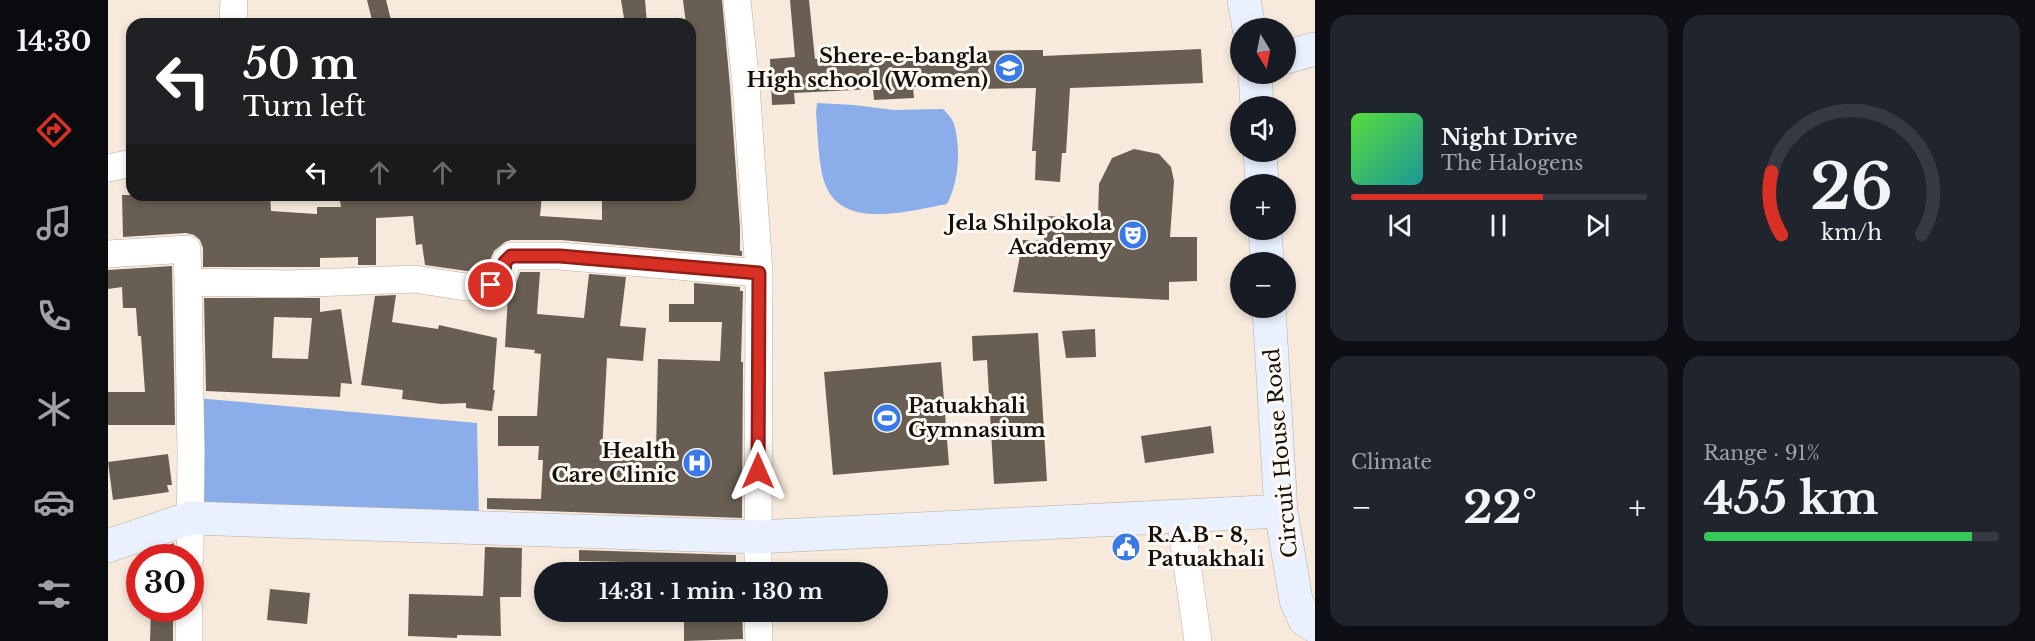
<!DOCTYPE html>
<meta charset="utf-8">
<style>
:root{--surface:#171b24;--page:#20242c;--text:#f1f3f6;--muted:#9ea1a6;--line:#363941;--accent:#d93025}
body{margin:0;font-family:"Libre Baskerville",serif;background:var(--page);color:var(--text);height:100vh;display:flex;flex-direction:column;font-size:22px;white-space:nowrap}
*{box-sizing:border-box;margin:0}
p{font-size:20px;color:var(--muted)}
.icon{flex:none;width:33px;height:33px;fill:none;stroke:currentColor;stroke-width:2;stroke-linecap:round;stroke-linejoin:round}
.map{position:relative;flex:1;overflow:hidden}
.panel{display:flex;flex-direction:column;gap:15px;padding:15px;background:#0d0f14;width:720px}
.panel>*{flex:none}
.guide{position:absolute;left:18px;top:18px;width:570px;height:183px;border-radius:18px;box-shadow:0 3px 9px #0003;background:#202124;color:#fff;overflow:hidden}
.needle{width:39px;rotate:170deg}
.fabs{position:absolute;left:1122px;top:18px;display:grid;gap:12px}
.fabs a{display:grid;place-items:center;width:66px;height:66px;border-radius:50%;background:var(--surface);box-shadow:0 3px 9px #0003;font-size:30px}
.speed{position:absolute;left:18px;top:544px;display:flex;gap:12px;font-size:30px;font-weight:700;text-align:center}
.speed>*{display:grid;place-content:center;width:78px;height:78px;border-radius:50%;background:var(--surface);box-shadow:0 3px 9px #0003;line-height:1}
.speed .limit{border:9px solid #d22;background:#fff;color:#111}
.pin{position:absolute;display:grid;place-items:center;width:51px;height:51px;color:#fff;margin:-26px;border:3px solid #fff;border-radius:50%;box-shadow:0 2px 6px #0007}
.me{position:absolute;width:66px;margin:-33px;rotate:0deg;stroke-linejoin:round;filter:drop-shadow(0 0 4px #0008)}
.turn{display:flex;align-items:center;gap:21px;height:126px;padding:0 18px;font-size:27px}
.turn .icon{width:78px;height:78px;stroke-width:2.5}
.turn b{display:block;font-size:42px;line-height:51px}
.lanes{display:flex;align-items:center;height:57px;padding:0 18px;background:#0003;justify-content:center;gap:30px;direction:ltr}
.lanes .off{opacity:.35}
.big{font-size:45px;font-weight:700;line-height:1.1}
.panel .widget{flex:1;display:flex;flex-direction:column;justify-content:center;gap:9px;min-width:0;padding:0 21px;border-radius:18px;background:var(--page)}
.panel .dial{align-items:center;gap:0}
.dial svg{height:156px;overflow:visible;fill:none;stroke:var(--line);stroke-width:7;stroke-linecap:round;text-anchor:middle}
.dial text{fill:var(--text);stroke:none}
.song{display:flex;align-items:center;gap:18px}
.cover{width:72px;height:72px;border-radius:9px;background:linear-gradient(135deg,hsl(110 70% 55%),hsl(180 70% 35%))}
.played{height:6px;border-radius:3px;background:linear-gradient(90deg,var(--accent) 65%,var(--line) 65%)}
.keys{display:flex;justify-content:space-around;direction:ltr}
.heat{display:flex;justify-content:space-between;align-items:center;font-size:33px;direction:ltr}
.charge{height:9px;border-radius:4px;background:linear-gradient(90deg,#34c759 91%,var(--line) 0)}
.panel .tiles{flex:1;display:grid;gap:15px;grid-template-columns:repeat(2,1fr)}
.trip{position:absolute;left:426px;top:562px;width:354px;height:60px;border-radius:30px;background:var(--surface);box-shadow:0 3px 9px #0003;font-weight:700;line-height:60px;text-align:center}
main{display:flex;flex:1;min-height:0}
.tab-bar{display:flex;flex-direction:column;width:108px;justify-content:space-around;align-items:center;background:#090b0e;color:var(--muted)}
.tab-bar .icon{width:42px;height:42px}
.tab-bar .on{color:var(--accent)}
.tab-bar b{font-size:27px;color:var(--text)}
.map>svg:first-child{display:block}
.water{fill:#8bade9}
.building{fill:#695e53;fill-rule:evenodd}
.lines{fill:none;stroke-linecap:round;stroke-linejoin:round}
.street-casing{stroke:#b9ada0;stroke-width:28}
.secondary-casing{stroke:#b9ada0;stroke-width:34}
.street{stroke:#fff;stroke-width:27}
.secondary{stroke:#e9f1fe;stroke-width:33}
.route-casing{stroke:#8d1f18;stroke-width:15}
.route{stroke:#d93025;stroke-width:10}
.labels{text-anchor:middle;stroke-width:6;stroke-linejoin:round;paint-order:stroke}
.poi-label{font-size:21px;font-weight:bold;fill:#14100b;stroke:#fef9f3;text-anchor:end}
.street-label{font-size:21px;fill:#14100b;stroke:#fef9f3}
</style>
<main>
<nav class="tab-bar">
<b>14:30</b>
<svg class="icon on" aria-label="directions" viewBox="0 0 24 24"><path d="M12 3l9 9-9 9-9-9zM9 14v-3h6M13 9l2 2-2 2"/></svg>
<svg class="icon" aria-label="music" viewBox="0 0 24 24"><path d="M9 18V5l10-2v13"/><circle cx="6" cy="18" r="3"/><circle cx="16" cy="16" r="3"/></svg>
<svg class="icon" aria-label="phone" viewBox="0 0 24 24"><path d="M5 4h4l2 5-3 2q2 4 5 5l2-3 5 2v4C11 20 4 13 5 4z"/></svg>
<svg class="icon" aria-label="climate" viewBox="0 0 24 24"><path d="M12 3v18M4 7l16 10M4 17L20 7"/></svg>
<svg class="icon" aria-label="car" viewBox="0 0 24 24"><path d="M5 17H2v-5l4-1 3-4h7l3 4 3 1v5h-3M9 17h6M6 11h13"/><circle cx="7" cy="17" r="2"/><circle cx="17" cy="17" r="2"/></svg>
<svg class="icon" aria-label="filters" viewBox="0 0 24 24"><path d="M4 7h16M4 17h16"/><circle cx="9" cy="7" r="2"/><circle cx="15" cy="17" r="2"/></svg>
</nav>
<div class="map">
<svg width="1207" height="641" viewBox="0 0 1207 641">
<rect width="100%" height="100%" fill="#f7eadd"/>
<path class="water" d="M 709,103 L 746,105 L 786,110 L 835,109 C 839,113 844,118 846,124 C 853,149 851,181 839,204 C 804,210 736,231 718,186 C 710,168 710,133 708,113 Z
M 88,398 L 369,423 L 371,520 L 91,509 Z"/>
<path class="building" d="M 259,0 L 278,0 L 284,24 L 265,24 Z
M 513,0 L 537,0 L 539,24 L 517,24 Z
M 575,0 L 614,0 L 622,86 L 632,228 L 632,251 L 634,251 L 634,256 L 453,240 L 403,240 L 397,242 L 386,251 L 382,260 L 381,269 L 359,271 L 317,265 L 314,244 L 308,245 L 305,216 L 268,218 L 268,265 L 250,265 L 250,257 L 212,258 L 212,267 L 95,267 L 95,248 L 92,240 L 86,235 L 78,233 L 15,237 L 14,195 L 162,195 L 163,211 L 209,214 L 209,207 L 233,207 L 231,195 L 434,195 L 432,216 L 494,220 L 494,195 L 582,195 L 582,24 L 578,24 Z
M 682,0 L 701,0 L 707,59 L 851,51 L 935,50 L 935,56 L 1093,49 L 1095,83 L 962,88 L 958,153 L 954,153 L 952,182 L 927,180 L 928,151 L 924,151 L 928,88 L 863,89 L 863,84 L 805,87 L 806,98 L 766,100 L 765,89 L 686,93 L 687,104 L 664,105 L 662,59 L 687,57 Z
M 1026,149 L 1051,154 L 1063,167 L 1066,181 L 1062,237 L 1089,237 L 1089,281 L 1061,282 L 1061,300 L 905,292 L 915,240 L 936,241 L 937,216 L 990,218 L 991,184 L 1004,158 Z
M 64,266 L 67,425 L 0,425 L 0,392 L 37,392 L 33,336 L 30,336 L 28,308 L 15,308 L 14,287 L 0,289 L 0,270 Z
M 412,272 L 432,272 L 429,314 L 476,318 L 481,274 L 518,277 L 512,326 L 538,328 L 535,361 L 499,358 L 494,452 L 548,452 L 550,359 L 612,361 L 614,322 L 561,322 L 561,304 L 586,304 L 586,283 L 632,287 L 632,291 L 635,291 L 633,362 L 635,362 L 634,518 L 379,509 L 379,498 L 433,499 L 435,460 L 430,460 L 431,446 L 390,446 L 390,416 L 429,416 L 433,354 L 426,353 L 427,350 L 397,347 L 400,295 L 407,287 Z
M 288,295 L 284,322 L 330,329 L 331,325 L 389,338 L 385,390 L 387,390 L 384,411 L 358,408 L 358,403 L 333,404 L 294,399 L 295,390 L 253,385 L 267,296 Z
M 96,298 L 212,298 L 212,312 L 233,309 L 244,384 L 233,383 L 232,397 L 98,391 ZM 166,317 L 204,318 L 200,359 L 164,358 Z
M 987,329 L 988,357 L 958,358 L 954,331 Z
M 930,333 L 939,481 L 886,484 L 879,360 L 865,361 L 864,336 Z
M 833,362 L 841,465 L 725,475 L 716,372 Z
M 1103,426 L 1106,453 L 1037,463 L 1033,436 Z
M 60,454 L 64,485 L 59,485 L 61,492 L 5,500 L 0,462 Z
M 66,543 L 66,558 L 41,558 L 41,552 Z
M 377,547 L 414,548 L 413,597 L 392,597 L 393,636 L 349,635 L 349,638 L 300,636 L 301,594 L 375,596 Z
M 471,550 L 628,555 L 628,565 L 518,565 L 518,562 L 471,561 Z
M 162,589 L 202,593 L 199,624 L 159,620 Z
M 43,609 L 65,609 L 65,641 L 42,641 Z
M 576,612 L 634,612 L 635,639 L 576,641 Z"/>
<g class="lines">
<g class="street-casing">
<path id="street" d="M 629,0 L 638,85 L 651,273 L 650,573
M 125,24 L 126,0
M 0,168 L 24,163
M 0,254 L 79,249 L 80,282 L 180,284 L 306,279 L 358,287 L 383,285 L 393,281 L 396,274 L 397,262 L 403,256 L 452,256 L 651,273
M 80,282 L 83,451 L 82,558
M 1072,515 L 1090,641
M 650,612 L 651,641
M 81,641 L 81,609"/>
</g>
<g class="secondary-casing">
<path id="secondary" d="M 1136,0 L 1141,28
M 1178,57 L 1207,49
M 1147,74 L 1149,106
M 1152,152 L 1154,184
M 1157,230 L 1159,262
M 1161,308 L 1173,511 L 1188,600 L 1197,620 L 1207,626
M 0,546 L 82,518 L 650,537 L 1173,511"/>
</g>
<use href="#street" class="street"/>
<use href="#secondary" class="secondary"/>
</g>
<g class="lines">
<g class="route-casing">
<path id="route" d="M 383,285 C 395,280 396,275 397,262 L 403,256 L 452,256 L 651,273 L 650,471"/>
</g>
<use href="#route" class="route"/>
</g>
<defs>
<g id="school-disc" transform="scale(1.5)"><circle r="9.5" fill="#3a79e8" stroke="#fef9f3"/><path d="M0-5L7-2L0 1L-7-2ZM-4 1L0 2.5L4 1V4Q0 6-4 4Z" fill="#fff"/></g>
<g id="theatre-disc" transform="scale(1.5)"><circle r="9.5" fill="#3a79e8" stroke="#fef9f3"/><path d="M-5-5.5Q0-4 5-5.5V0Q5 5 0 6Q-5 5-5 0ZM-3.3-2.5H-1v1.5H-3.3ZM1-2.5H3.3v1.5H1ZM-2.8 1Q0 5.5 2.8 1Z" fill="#fff"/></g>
<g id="stadium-disc" transform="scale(1.5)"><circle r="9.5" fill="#3a79e8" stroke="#fef9f3"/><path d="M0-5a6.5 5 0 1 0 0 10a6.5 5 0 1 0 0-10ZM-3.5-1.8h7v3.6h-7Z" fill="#fff"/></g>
<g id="hospital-disc" transform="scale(1.5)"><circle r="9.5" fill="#3a79e8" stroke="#fef9f3"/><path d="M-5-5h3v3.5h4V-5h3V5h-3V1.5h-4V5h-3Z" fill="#fff"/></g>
<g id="civic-disc" transform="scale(1.5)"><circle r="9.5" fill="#3a79e8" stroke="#fef9f3"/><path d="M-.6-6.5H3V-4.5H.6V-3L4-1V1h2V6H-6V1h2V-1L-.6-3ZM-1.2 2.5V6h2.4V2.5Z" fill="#fff"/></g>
</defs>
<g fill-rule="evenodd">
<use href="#school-disc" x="901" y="68"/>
<use href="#theatre-disc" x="1025" y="235"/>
<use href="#stadium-disc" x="779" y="418"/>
<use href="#hospital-disc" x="589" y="463"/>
<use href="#civic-disc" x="1018" y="547"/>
</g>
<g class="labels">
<g class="poi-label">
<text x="880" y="63">Shere-e-bangla<tspan x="880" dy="24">High school (Women)</tspan></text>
<text x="1004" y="230">Jela Shilpokola<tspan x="1004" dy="24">Academy</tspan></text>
<text x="800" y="413" text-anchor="start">Patuakhali<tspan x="800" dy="24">Gymnasium</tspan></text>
<text x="568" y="458">Health<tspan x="568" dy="24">Care Clinic</tspan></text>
<text x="1039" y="542" text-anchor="start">R.A.B - 8,<tspan x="1039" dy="24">Patuakhali</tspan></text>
</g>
<g class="street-label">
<text transform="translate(1173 453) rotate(-95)" y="7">Circuit House Road</text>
</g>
</g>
</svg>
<div class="fabs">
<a><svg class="needle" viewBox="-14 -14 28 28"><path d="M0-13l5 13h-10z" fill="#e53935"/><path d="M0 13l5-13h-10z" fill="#9ea1a6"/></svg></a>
<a><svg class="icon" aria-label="sound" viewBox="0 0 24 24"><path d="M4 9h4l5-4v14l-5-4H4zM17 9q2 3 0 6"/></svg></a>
<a>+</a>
<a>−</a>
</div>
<div class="speed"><div class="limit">30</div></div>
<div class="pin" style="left:383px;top:285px;background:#d93025"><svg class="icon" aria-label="arrive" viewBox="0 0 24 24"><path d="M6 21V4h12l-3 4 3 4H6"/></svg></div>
<svg class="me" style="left:650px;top:471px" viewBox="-20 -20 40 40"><path d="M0-17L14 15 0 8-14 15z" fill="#d93025" stroke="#fff" stroke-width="4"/></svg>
<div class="trip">14:31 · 1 min · 130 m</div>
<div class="guide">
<div class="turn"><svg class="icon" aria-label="left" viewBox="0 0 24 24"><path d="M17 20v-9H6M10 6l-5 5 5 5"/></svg><div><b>50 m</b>Turn left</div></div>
<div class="lanes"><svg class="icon" aria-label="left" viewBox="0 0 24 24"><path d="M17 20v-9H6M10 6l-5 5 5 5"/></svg><svg class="icon off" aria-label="ahead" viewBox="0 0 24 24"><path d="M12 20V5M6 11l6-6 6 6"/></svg><svg class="icon off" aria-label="ahead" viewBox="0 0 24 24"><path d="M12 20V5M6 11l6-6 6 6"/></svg><svg class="icon off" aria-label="right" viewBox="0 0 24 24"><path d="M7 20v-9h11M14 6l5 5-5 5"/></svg></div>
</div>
</div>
<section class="panel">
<div class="tiles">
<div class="widget">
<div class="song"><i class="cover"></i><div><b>Night Drive</b><p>The Halogens</p></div></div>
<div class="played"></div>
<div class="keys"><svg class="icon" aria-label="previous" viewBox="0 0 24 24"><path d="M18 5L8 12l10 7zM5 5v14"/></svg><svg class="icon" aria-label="pause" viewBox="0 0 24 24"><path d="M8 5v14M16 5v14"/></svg><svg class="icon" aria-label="next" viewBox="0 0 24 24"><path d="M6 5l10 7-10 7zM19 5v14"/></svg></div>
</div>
<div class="widget dial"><svg viewBox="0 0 100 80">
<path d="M14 69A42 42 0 1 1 86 69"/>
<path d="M14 69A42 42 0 0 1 9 37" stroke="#d93025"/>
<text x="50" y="56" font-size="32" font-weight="700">26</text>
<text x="50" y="72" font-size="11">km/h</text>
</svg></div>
<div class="widget"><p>Climate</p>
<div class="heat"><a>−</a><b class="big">22°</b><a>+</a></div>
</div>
<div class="widget"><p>Range · 91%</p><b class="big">455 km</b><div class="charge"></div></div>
</div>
</section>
</main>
